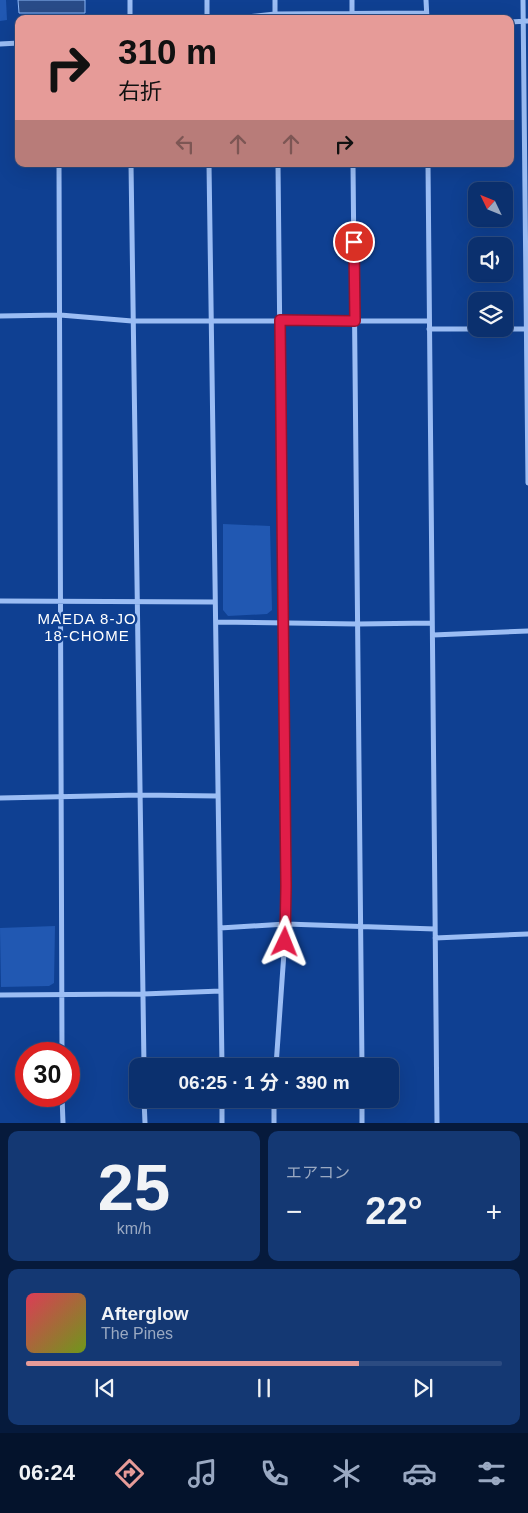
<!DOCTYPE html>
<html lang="ja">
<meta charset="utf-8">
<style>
:root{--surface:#0b306e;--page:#143873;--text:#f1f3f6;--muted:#9aa9c2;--line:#2b4b81;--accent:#e69b98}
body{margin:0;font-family:Arial,"Noto Sans JP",sans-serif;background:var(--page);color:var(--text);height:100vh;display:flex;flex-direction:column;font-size:19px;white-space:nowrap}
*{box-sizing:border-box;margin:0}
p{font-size:16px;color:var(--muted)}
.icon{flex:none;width:28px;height:28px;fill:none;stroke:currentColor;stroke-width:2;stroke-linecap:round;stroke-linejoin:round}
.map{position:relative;height:1123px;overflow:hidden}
.panel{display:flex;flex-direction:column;gap:8px;padding:8px;background:#061a3c;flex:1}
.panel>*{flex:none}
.guide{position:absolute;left:15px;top:15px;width:499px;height:152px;border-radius:10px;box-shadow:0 5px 20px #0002,0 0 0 1px var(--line);background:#e69b98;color:#111;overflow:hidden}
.needle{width:32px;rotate:313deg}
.fabs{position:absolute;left:468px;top:182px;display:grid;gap:10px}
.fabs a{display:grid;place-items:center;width:45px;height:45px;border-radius:10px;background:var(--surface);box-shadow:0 5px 20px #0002,0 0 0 1px var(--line);font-size:25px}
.speed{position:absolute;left:15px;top:1042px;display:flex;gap:10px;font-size:25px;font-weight:700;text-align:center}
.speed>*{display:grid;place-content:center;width:65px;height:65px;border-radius:50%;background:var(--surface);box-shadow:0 5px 20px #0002,0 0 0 1px var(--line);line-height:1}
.speed .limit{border:8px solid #d22;background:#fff;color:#111}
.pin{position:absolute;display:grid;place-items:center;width:42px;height:42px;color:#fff;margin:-21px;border:2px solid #fff;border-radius:50%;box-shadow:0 1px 5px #0007}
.me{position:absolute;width:55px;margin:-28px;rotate:2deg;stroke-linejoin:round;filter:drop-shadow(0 0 4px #0008)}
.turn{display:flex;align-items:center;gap:18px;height:105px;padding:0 20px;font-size:22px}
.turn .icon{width:65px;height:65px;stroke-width:2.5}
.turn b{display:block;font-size:35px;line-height:42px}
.lanes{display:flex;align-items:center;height:48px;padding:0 20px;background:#0003;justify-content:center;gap:25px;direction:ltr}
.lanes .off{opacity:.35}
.big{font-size:38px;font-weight:700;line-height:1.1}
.panel .card{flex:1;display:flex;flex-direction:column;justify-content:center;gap:8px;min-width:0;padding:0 18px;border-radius:10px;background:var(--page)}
.panel .dial{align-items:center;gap:0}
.dial b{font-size:65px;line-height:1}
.song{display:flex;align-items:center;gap:15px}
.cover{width:60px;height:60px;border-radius:8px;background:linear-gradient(135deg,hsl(350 70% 55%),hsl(80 70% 35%))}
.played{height:5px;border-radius:2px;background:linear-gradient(90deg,var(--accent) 70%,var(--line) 70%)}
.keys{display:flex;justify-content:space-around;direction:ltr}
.heat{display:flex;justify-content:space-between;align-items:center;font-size:28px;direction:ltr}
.panel .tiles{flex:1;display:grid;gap:8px;grid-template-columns:1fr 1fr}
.card:last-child{grid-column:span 2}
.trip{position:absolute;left:129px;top:1058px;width:270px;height:50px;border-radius:10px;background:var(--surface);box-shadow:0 5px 20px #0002,0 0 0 1px var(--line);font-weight:700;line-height:50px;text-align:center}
.dock{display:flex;height:80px;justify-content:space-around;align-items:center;background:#04132c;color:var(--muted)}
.dock .icon{width:35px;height:35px}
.dock .current{color:var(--accent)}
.dock b{font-size:22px;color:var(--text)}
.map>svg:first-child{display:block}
.green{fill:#2158b2}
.water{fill:#294c89;stroke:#8cb7f7}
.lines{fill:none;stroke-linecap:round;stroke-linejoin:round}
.minor{stroke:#9bbdf4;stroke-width:5}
.route-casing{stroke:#92132f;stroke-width:12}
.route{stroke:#e11d48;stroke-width:9}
.labels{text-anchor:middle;stroke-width:5;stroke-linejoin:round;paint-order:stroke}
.neighbourhood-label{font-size:15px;letter-spacing:1px;fill:#fff;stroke:#0f4092}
</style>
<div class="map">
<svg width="528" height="1123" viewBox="0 0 528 1123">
<rect width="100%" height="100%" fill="#0f4092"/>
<path class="green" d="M 0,0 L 6,0 L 7,20 L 0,21 Z
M 223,524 L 270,526 L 272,610 L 267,614 L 228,616 L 223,610 Z
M 55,926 L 54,983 L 49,986 L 1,987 L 0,928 Z"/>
<path class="water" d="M 18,0 L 85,0 L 85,13 L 19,13 Z"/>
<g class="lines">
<path class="minor" d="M 130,0 L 130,19
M 207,0 L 207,19
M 275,0 L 275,19
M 352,0 L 352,19
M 426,0 L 427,19
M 523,0 L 528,483
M 229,19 L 275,14 L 426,13
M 510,22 L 528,21
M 0,44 L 19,43
M 59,164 L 62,1054
M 131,164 L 144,1066
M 209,164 L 222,1066
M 353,164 L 362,1066
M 428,164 L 437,1123
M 0,316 L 60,315 L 132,321 L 429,321
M 429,329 L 528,329
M 0,601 L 215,602
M 216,622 L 358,624 L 432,623
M 433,635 L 528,631
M 0,798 L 140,795 L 218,796
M 220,928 L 286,924 L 435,929
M 435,938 L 528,934
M 0,995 L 143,994 L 221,991
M 276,1066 L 286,924 L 278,164
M 62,1096 L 63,1123
M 144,1099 L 145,1123
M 222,1099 L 222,1123
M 362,1099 L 362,1123
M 274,1123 L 274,1099"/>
</g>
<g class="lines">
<g class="route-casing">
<path id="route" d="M 285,942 L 286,886 L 280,320 L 355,321 L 354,242"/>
</g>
<use href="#route" class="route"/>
</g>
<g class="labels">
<g class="neighbourhood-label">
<text x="87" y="624">MAEDA 8-JO<tspan x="87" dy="17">18-CHOME</tspan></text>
</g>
</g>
</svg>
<div class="fabs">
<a><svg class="needle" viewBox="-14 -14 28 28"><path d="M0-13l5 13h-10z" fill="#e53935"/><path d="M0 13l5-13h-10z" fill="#9aa9c2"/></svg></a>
<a><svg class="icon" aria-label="sound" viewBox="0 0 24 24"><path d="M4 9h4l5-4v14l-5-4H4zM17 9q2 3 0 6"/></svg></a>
<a><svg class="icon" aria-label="layers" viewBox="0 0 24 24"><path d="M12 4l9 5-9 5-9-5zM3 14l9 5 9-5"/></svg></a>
</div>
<div class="speed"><div class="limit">30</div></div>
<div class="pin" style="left:354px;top:242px;background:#d93025"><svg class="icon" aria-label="arrive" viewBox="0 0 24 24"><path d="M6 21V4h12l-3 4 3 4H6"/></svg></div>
<svg class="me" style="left:285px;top:942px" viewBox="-20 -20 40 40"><path d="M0-17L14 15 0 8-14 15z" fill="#e11d48" stroke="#fff" stroke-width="4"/></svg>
<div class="trip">06:25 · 1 分 · 390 m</div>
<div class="guide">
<div class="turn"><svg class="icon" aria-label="right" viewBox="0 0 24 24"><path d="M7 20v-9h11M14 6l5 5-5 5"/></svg><div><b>310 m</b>右折</div></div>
<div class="lanes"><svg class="icon off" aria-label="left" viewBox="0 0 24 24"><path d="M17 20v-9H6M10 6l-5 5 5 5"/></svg><svg class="icon off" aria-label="ahead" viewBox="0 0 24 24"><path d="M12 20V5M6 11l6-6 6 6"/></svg><svg class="icon off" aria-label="ahead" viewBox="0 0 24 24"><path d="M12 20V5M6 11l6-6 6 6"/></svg><svg class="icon" aria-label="right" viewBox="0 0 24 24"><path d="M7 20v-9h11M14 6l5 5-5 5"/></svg></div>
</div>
</div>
<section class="panel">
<div class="tiles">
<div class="card dial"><b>25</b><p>km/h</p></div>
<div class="card"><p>エアコン</p>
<div class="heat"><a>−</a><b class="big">22°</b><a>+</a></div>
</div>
<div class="card">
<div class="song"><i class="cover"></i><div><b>Afterglow</b><p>The Pines</p></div></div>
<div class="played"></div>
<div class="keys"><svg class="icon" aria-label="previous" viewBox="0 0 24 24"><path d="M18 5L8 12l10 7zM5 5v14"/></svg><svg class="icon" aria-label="pause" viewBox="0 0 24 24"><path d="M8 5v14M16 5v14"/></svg><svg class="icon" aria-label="next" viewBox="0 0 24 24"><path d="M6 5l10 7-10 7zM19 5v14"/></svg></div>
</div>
</div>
</section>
<nav class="dock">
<b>06:24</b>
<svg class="icon current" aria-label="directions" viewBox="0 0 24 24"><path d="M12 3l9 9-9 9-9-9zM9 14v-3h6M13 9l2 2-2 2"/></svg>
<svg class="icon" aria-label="music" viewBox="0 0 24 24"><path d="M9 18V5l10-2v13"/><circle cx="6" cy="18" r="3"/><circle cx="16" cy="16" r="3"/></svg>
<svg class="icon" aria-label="phone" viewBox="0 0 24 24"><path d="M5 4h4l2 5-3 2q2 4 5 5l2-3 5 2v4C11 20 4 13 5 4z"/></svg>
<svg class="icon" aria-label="climate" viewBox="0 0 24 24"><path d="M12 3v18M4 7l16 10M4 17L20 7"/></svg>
<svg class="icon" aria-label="car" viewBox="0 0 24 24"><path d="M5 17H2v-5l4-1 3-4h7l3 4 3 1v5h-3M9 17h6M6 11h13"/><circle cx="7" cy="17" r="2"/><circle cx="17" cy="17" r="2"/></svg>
<svg class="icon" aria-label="filters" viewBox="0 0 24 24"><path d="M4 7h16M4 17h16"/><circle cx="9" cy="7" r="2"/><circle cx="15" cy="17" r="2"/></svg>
</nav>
